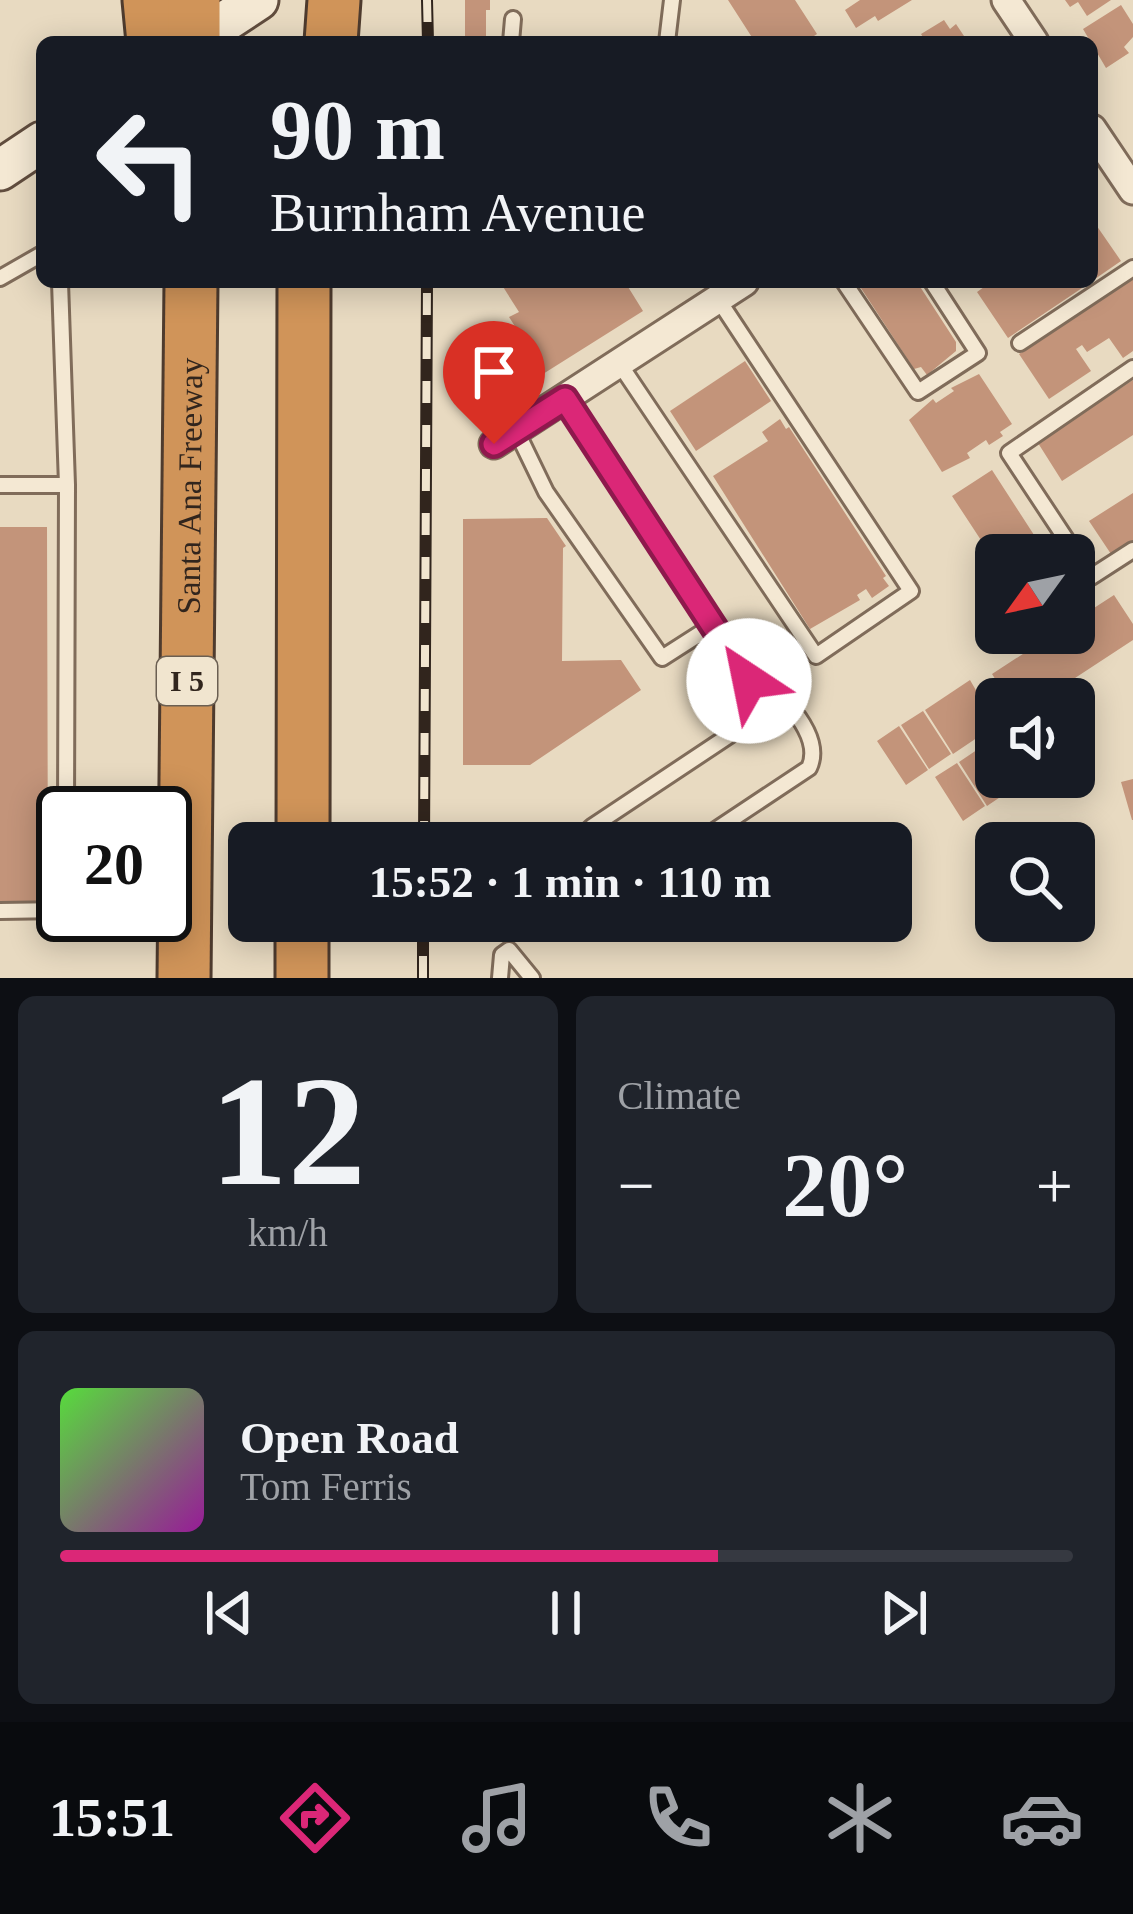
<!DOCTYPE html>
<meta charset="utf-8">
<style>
:root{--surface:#171b24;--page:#20242c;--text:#f1f3f6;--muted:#9ea1a6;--line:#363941;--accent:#db2777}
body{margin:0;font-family:"Times New Roman",serif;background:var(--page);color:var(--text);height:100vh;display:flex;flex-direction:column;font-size:45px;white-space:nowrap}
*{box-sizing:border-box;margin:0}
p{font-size:39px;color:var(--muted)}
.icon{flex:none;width:66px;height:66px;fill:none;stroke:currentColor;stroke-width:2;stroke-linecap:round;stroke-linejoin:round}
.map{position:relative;height:978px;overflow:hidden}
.drawer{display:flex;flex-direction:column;gap:18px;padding:18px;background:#0d0f14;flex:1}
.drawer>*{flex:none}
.banner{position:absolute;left:36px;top:36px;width:1062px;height:252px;border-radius:18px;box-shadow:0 6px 30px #0003;background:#171b24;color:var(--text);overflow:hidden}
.needle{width:78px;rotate:237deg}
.fabs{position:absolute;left:975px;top:534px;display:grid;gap:24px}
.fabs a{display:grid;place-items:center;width:120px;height:120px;border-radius:18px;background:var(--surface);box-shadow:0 6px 30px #0003;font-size:60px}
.speed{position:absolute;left:36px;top:786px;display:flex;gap:24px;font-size:60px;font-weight:700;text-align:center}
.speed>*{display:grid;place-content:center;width:156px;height:156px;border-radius:50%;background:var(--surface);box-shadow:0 6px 30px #0003;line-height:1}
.speed .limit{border:6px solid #111;border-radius:18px;background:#fff;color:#111}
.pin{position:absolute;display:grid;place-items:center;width:102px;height:102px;color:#fff;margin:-123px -51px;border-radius:50% 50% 50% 0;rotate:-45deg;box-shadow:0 0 12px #0007}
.pin .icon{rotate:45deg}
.me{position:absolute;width:132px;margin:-66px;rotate:326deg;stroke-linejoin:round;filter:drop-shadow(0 0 9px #0008)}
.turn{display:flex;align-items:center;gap:42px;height:252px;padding:0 36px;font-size:54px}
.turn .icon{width:156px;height:156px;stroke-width:2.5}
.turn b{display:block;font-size:84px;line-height:102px}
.big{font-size:90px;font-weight:800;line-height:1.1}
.drawer .tile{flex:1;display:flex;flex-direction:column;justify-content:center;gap:18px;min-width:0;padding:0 42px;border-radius:18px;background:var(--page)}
.drawer .dial{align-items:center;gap:0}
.dial b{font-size:156px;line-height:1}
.song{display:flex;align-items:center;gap:36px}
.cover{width:144px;height:144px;border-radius:18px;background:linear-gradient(135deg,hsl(110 70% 55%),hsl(300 70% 35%))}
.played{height:12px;border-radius:6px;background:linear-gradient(90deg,var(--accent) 65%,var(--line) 65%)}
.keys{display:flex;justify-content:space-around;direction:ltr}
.heat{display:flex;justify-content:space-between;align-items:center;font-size:66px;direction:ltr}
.drawer .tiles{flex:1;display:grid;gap:18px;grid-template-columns:1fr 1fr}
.tile:last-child{grid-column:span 2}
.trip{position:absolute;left:228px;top:822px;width:684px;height:120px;border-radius:18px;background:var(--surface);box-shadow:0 6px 30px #0003;font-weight:800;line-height:120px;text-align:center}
.menu{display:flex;height:192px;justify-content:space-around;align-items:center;background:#090b0e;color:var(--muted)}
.menu .icon{width:84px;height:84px}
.menu .current{color:var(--accent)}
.menu b{font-size:54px;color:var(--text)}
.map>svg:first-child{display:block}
.building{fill:#c3947a}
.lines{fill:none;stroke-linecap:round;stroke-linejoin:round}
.service-casing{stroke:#806c5a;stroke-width:20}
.minor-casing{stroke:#806c5a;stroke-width:33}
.secondary-casing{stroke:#614d3e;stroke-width:45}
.motorway-casing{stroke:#4e3b2e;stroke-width:57}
.service{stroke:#f4e8d3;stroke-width:14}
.minor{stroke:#f4e8d3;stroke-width:27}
.secondary{stroke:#f4e8d3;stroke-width:39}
.motorway{stroke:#d09459;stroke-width:51}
.rail-casing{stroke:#31251d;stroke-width:12}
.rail{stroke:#f1e5cf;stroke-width:8;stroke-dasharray:22;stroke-linecap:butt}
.route-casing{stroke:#8e194d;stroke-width:30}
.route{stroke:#db2777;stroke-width:21}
.labels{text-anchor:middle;stroke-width:12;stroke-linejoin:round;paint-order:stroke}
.shield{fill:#f1e5cf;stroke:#6b5f52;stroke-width:3}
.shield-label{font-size:30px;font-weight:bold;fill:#31251d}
.street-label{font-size:33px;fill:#31251d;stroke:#f1e5cf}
</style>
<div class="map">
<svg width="1133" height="978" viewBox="0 0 1133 978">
<rect width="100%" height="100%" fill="#e8dac1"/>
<path class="building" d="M 465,0 L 490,0 L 490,10 L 486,10 L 486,42 L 465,42 Z
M 728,0 L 795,0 L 817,34 L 805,42 L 755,42 Z
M 860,0 L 912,0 L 878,21 L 875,16 L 856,28 L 845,10 Z
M 1065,0 L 1111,0 L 1087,16 L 1078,2 L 1070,7 Z
M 1121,5 L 1133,24 L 1133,37 L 1124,47 L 1129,53 L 1106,68 L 1083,29 Z
M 944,20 L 950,29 L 956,24 L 968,42 L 926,42 L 921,34 Z
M 1092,219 L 1121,261 L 1092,281 Z
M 1133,279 L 1133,351 L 1123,358 L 1109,338 L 1087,352 L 1082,345 L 1076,349 L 1091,371 L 1049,399 L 1019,354 Z
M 500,282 L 625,282 L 643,311 L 535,379 L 519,350 L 527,345 L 509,317 L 519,312 Z
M 857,282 L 917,282 L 956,342 L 956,351 L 927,375 L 921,367 L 914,369 Z
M 991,282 L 1032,282 L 1034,286 L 1040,282 L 1091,282 L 1008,338 L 977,292 Z
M 512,352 L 528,378 L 494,400 L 477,375 Z
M 745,361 L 771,401 L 696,451 L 670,411 Z
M 979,374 L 1012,424 L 1000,432 L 1003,436 L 989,445 L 986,440 L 967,453 L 970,458 L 942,472 L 909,420 L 933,399 L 936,403 L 954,391 L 951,388 Z
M 1133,380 L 1133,435 L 1062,481 L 1038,443 Z
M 780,419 L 786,429 L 789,427 L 886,576 L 883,578 L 889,586 L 872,598 L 866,589 L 857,595 L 860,600 L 810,629 L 713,476 L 768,441 L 762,432 Z
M 992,470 L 1047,555 L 996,555 L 996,563 L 952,496 Z
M 1133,493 L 1133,544 L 1113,557 L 1089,521 Z
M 547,518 L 566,546 L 563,548 L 562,661 L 621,660 L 641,690 L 530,765 L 463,765 L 463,519 Z
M 0,527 L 47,527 L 48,901 L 0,901 Z
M 1114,595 L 1133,624 L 1133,640 L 1043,699 L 1008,699 L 992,674 L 1055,633 L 1074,633 L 1074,621 Z
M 970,680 L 996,725 L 953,754 L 925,710 Z
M 923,711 L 951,754 L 929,769 L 901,725 Z
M 899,726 L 928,770 L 906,785 L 877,741 Z
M 996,737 L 996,777 L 1030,777 L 987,806 L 959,762 Z
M 957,763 L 985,806 L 963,821 L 935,777 Z
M 1133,779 L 1133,820 L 1132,820 L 1121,782 Z"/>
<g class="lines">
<g class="service-casing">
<path id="service" d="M 511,42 L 513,19
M 667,42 L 672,0
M 0,278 L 42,254
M 60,282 L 67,485
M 844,282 L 918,392 L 978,353 L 932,282
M 1020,343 L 1133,268
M 619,363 L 816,656 L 911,591 L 718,299
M 1133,368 L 1009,453 L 1091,577 L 1133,550
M 516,430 L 546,492 L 662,658 L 712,626 L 564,399
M 0,485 L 67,485 L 66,813
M 712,626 L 768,709
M 582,843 L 582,836 L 593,826 L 781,701 L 787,703 C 802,720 820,745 809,768 L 696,843
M 0,911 L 63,910
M 500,978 L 502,955 L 509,950 L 532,978"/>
</g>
<g class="minor-casing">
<path id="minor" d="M 1006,0 L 1034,42
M 1092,129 L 1133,190
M 494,444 L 744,282"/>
</g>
<g class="secondary-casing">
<path id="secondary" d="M 194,42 L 258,0
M 0,170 L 42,142"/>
</g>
<g class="motorway-casing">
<g id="motorway">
<path d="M 149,0 L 153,42"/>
<path d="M 194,42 L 194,0"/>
<path d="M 331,42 L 334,0"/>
<path d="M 303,843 L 304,282"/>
<path id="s1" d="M 184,978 L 191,282"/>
<path d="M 302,978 L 302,921"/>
</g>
</g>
<use href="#service" class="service"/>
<use href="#minor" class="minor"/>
<use href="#secondary" class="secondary"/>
<use href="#motorway" class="motorway"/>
<g class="rail-casing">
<path id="rail" d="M 427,0 L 428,42
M 424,843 L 427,282
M 423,978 L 423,921"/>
</g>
<use href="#rail" class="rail"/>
</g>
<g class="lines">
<g class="route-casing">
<path id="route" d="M 494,444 L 565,399 L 749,681"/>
</g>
<use href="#route" class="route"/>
</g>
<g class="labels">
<rect class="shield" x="157" y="657" width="60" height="48" rx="9"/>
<g class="shield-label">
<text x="187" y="691">I 5</text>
</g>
<g class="street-label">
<text dy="12" stroke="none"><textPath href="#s1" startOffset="492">Santa Ana Freeway</textPath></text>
</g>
</g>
</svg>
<div class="fabs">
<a><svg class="needle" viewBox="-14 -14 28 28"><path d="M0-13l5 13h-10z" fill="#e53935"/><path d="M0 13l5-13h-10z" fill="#9ea1a6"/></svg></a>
<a><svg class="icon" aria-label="sound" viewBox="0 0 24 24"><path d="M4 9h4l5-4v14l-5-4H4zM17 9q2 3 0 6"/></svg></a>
<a><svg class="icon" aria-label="search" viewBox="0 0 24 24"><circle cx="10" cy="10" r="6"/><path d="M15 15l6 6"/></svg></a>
</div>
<div class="speed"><div class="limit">20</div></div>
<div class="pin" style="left:494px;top:444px;background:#d93025"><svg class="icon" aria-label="arrive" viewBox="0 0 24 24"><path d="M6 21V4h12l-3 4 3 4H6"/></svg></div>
<svg class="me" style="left:749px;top:681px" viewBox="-20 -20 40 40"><circle r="19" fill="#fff"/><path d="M0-13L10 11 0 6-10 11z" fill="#db2777"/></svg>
<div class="trip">15:52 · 1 min · 110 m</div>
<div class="banner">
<div class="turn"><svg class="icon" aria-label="left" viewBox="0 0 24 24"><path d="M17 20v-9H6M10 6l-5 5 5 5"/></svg><div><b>90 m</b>Burnham Avenue</div></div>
</div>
</div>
<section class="drawer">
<div class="tiles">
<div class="tile dial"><b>12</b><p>km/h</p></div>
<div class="tile"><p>Climate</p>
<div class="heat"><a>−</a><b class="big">20°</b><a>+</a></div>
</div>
<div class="tile">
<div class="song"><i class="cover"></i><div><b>Open Road</b><p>Tom Ferris</p></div></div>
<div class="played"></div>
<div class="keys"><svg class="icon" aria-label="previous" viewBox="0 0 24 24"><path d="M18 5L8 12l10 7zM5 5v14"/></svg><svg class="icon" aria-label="pause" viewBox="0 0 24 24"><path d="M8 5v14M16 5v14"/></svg><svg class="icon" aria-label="next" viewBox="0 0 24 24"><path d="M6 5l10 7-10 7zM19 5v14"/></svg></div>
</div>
</div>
</section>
<nav class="menu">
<b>15:51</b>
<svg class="icon current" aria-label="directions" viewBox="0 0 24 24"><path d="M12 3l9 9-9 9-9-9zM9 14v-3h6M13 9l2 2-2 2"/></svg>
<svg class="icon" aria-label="music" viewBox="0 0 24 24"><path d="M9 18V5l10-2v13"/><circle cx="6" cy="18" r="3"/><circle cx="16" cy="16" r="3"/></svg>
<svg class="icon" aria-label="phone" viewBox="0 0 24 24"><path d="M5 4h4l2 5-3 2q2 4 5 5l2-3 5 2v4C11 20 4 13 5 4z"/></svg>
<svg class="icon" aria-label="climate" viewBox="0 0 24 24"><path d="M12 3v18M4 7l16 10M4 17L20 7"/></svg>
<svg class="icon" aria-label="car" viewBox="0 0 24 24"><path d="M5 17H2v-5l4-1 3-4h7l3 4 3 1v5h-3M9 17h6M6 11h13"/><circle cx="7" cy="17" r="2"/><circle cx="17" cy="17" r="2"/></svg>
</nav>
